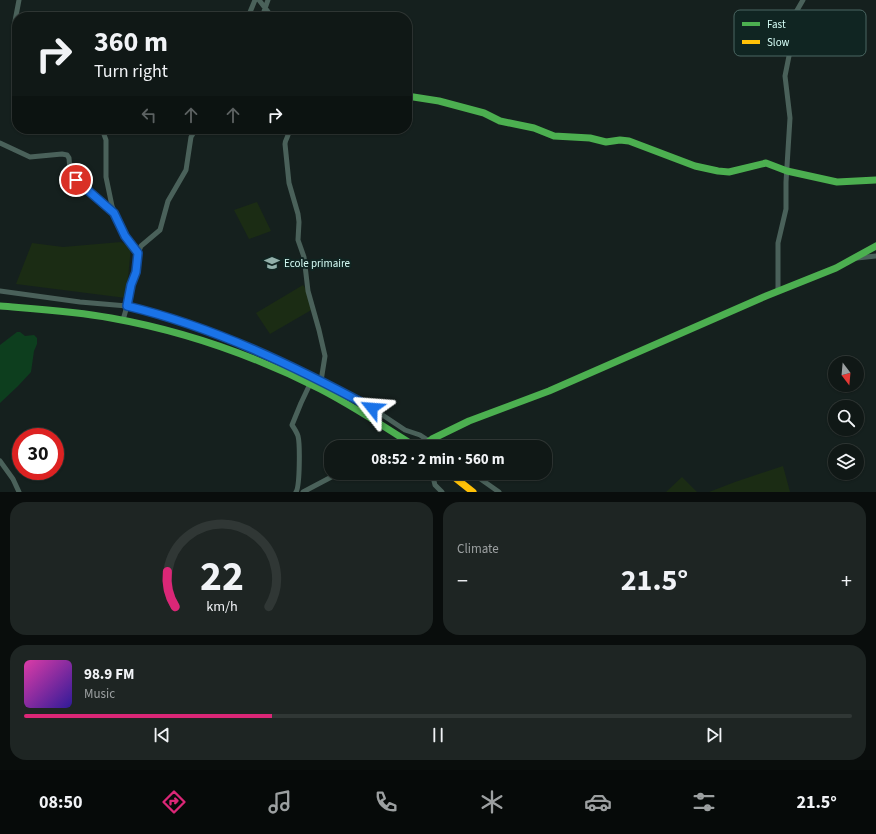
<!DOCTYPE html>
<meta charset="utf-8">
<style>
:root{--surface:#101816;--page:#1e2523;--text:#f1f3f6;--muted:#9ca0a1;--line:#303735;--accent:#db2777}
body{margin:0;font-family:"Source Sans 3",sans-serif;background:var(--page);color:var(--text);height:100vh;display:flex;flex-direction:column;font-size:15px;white-space:nowrap}
*{box-sizing:border-box;margin:0}
p{font-size:13px;color:var(--muted)}
.icon{flex:none;width:22px;height:22px;fill:none;stroke:currentColor;stroke-width:2;stroke-linecap:round;stroke-linejoin:round}
.map{position:relative;height:492px;overflow:hidden}
.details{display:flex;flex-direction:column;gap:10px;padding:10px;background:#090d0c;flex:1}
.details>*{flex:none}
.top-card{position:absolute;left:12px;top:12px;width:400px;height:122px;border-radius:16px;box-shadow:0 1px 3px #0004,0 0 0 1px var(--line);background:#101816;color:var(--text);overflow:hidden}
.needle{width:26px;rotate:164deg}
.tools{position:absolute;left:828px;top:356px;display:grid;gap:8px}
.tools a{display:grid;place-items:center;width:36px;height:36px;border-radius:50%;background:var(--surface);box-shadow:0 1px 3px #0004,0 0 0 1px var(--line);font-size:20px}
.speed{position:absolute;left:12px;top:428px;display:flex;gap:8px;font-size:20px;font-weight:700;text-align:center}
.speed>*{display:grid;place-content:center;width:52px;height:52px;border-radius:50%;background:var(--surface);box-shadow:0 1px 3px #0004,0 0 0 1px var(--line);line-height:1}
.speed .limit{border:6px solid #d22;background:#fff;color:#111}
.pin{position:absolute;display:grid;place-items:center;width:34px;height:34px;color:#fff;margin:-17px;border:2px solid #fff;border-radius:50%;box-shadow:0 1px 4px #0007}
.me{position:absolute;width:44px;margin:-22px;rotate:298deg;stroke-linejoin:round;filter:drop-shadow(0 0 3px #0008)}
.turn{display:flex;align-items:center;gap:14px;height:84px;padding:0 16px;font-size:18px}
.turn .icon{width:52px;height:52px;stroke-width:2.5}
.turn b{display:block;font-size:28px;line-height:34px}
.lanes{display:flex;align-items:center;height:38px;padding:0 16px;background:#0003;justify-content:center;gap:20px;direction:ltr}
.lanes .off{opacity:.35}
.big{font-size:30px;font-weight:700;line-height:1.1}
.details .card{flex:1;display:flex;flex-direction:column;justify-content:center;gap:6px;min-width:0;padding:0 14px;border-radius:16px;background:var(--page)}
.details .dial{align-items:center;gap:0}
.dial svg{height:104px;overflow:visible;fill:none;stroke:var(--line);stroke-width:7;stroke-linecap:round;text-anchor:middle}
.dial text{fill:var(--text);stroke:none}
.song{display:flex;align-items:center;gap:12px}
.cover{width:48px;height:48px;border-radius:6px;background:linear-gradient(135deg,hsl(320 70% 55%),hsl(250 70% 35%))}
.played{height:4px;border-radius:2px;background:linear-gradient(90deg,var(--accent) 30%,var(--line) 30%)}
.keys{display:flex;justify-content:space-around;direction:ltr}
.heat{display:flex;justify-content:space-between;align-items:center;font-size:22px;direction:ltr}
.details .tiles{flex:1;display:grid;gap:10px;grid-template-columns:1fr 1fr}
.card:last-child{grid-column:span 2}
.trip{position:absolute;left:324px;top:440px;width:228px;height:40px;border-radius:16px;background:var(--surface);box-shadow:0 1px 3px #0004,0 0 0 1px var(--line);font-weight:700;line-height:40px;text-align:center}
.tab-bar{display:flex;height:64px;justify-content:space-around;align-items:center;background:#060a09;color:var(--muted)}
.tab-bar .icon{width:28px;height:28px}
.tab-bar .active{color:var(--accent)}
.tab-bar b{font-size:18px;color:var(--text)}
.map>svg:first-child{display:block}
.green{fill:#1b2c14}
.water{fill:#0d3e1e}
.lines{fill:none;stroke-linecap:round;stroke-linejoin:round}
.street{stroke:#4a615a;stroke-width:5}
.fast{stroke:#4caf50;stroke-width:7}
.slow{stroke:#ffc107;stroke-width:7}
.route-casing{stroke:#114b97;stroke-width:10}
.route{stroke:#1a73e8;stroke-width:7}
.labels{text-anchor:middle;stroke-width:4;stroke-linejoin:round;paint-order:stroke}
.poi-label{font-size:11px;fill:#d5fdf6;stroke:#102522;text-anchor:start}
.key{fill:#102522;stroke:#4b6662;stroke-width:1}
.key-label{font-size:11px;fill:#d5fdf6}
</style>
<div class="map">
<svg width="876" height="492" viewBox="0 0 876 492">
<rect width="100%" height="100%" fill="#15201e"/>
<path class="green" d="M 257,202 L 271,231 L 249,239 L 234,210 Z
M 121,242 L 131,247 L 126,298 L 16,284 L 32,243 L 63,247 Z
M 303,285 L 308,291 L 313,309 L 270,334 L 256,313 Z
M 783,466 L 790,492 L 709,492 L 735,482 Z
M 682,477 L 697,492 L 666,492 Z"/>
<path class="water" d="M 17,332 L 20,332 L 25,336 L 34,335 L 37,338 L 37,344 L 34,351 L 31,372 L 18,386 L 0,403 L 0,345 Z"/>
<g class="lines">
<path class="street" d="M 259,0 L 272,17
M 248,17 L 255,0
M 262,17 L 268,0
M 17,28 L 15,21 L 19,0
M 102,129 L 106,140 L 106,177 L 112,206 L 125,236 L 135,247 L 138,253
M 289,129 C 290,135 285,139 285,144 L 289,183 L 298,214 L 299,222 L 298,240 L 304,257 L 308,291 L 319,330 L 325,356 L 321,381
M 0,143 L 30,157 L 62,154 L 67,155 L 69,158 L 70,171 L 76,180 L 114,213
M 857,258 L 876,256
M 0,291 L 80,302 L 127,306 L 163,315 L 206,329 L 263,353 L 307,373 L 372,408 L 405,430 L 420,435 L 438,447
M 778,291 L 778,243 L 786,209 L 786,182 L 790,118 L 785,76 L 793,36 L 790,25 L 792,19 L 803,0
M 123,320 L 127,306 L 131,285 L 136,272 L 138,253 L 141,246 L 160,230 L 168,201 L 186,170 L 191,137 L 196,129
M 391,447 L 394,447
M 0,461 L 13,479 L 19,492
M 432,473 L 435,485 L 442,492
M 472,473 L 499,492
M 296,492 C 300,486 300,444 298,436 C 297,433 294,428 292,425 L 301,403 L 310,384
M 303,492 L 339,473"/>
<path class="fast" d="M 407,96 L 439,101 L 484,113 L 500,121 L 534,128 L 554,136 L 590,138 L 606,142 L 620,140 L 629,141 L 695,166 L 718,171 L 729,172 L 766,163 L 787,171 L 837,182 L 876,180
M 0,306 C 37,309 74,311 111,318 C 184,331 255,356 320,389 C 353,406 385,427 416,447
M 421,447 L 432,439 L 469,421 L 549,391 L 766,296 L 836,268 L 876,246"/>
<path class="slow" d="M 449,473 L 473,492"/>
</g>
<g class="lines">
<g class="route-casing">
<path id="route" d="M 76,180 L 114,213 L 125,236 L 138,253 L 136,272 L 131,285 L 127,306 C 214,327 294,366 372,408"/>
</g>
<use href="#route" class="route"/>
</g>
<defs>
<g id="school-bare" transform="scale(1.2)"><path d="M0-5L7-2L0 1L-7-2ZM-4 1L0 2.5L4 1V4Q0 6-4 4Z" fill="#92b0aa" stroke="#102522" stroke-width="2.5" paint-order="stroke"/></g>
</defs>
<g fill-rule="evenodd">
<use href="#school-bare" x="272" y="263"/>
</g>
<g class="labels">
<g class="poi-label">
<text x="284" y="267">Ecole primaire</text>
</g>
</g>
<rect x="734" y="10" width="132" height="46" rx="6" class="key"/>
<rect x="742" y="22" width="18" height="4" fill="#4caf50"/>
<rect x="742" y="40" width="18" height="4" fill="#ffc107"/>
<g class="key-label">
<text x="767" y="28">Fast</text>
<text x="767" y="46">Slow</text>
</g>
</svg>
<div class="tools">
<a><svg class="needle" viewBox="-14 -14 28 28"><path d="M0-13l5 13h-10z" fill="#e53935"/><path d="M0 13l5-13h-10z" fill="#9ca0a1"/></svg></a>
<a><svg class="icon" aria-label="search" viewBox="0 0 24 24"><circle cx="10" cy="10" r="6"/><path d="M15 15l6 6"/></svg></a>
<a><svg class="icon" aria-label="layers" viewBox="0 0 24 24"><path d="M12 4l9 5-9 5-9-5zM3 14l9 5 9-5"/></svg></a>
</div>
<div class="speed"><div class="limit">30</div></div>
<div class="pin" style="left:76px;top:180px;background:#d93025"><svg class="icon" aria-label="arrive" viewBox="0 0 24 24"><path d="M6 21V4h12l-3 4 3 4H6"/></svg></div>
<svg class="me" style="left:372px;top:408px" viewBox="-20 -20 40 40"><path d="M0-17L14 15 0 8-14 15z" fill="#1a73e8" stroke="#fff" stroke-width="4"/></svg>
<div class="trip">08:52 · 2 min · 560 m</div>
<div class="top-card">
<div class="turn"><svg class="icon" aria-label="right" viewBox="0 0 24 24"><path d="M7 20v-9h11M14 6l5 5-5 5"/></svg><div><b>360 m</b>Turn right</div></div>
<div class="lanes"><svg class="icon off" aria-label="left" viewBox="0 0 24 24"><path d="M17 20v-9H6M10 6l-5 5 5 5"/></svg><svg class="icon off" aria-label="ahead" viewBox="0 0 24 24"><path d="M12 20V5M6 11l6-6 6 6"/></svg><svg class="icon off" aria-label="ahead" viewBox="0 0 24 24"><path d="M12 20V5M6 11l6-6 6 6"/></svg><svg class="icon" aria-label="right" viewBox="0 0 24 24"><path d="M7 20v-9h11M14 6l5 5-5 5"/></svg></div>
</div>
</div>
<section class="details">
<div class="tiles">
<div class="card dial"><svg viewBox="0 0 100 80">
<path d="M14 69A42 42 0 1 1 86 69"/>
<path d="M14 69A42 42 0 0 1 8 42" stroke="#db2777"/>
<text x="50" y="56" font-size="32" font-weight="700">22</text>
<text x="50" y="72" font-size="11">km/h</text>
</svg></div>
<div class="card"><p>Climate</p>
<div class="heat"><a>−</a><b class="big">21.5°</b><a>+</a></div>
</div>
<div class="card">
<div class="song"><i class="cover"></i><div><b>98.9 FM</b><p>Music</p></div></div>
<div class="played"></div>
<div class="keys"><svg class="icon" aria-label="previous" viewBox="0 0 24 24"><path d="M18 5L8 12l10 7zM5 5v14"/></svg><svg class="icon" aria-label="pause" viewBox="0 0 24 24"><path d="M8 5v14M16 5v14"/></svg><svg class="icon" aria-label="next" viewBox="0 0 24 24"><path d="M6 5l10 7-10 7zM19 5v14"/></svg></div>
</div>
</div>
</section>
<nav class="tab-bar">
<b>08:50</b>
<svg class="icon active" aria-label="directions" viewBox="0 0 24 24"><path d="M12 3l9 9-9 9-9-9zM9 14v-3h6M13 9l2 2-2 2"/></svg>
<svg class="icon" aria-label="music" viewBox="0 0 24 24"><path d="M9 18V5l10-2v13"/><circle cx="6" cy="18" r="3"/><circle cx="16" cy="16" r="3"/></svg>
<svg class="icon" aria-label="phone" viewBox="0 0 24 24"><path d="M5 4h4l2 5-3 2q2 4 5 5l2-3 5 2v4C11 20 4 13 5 4z"/></svg>
<svg class="icon" aria-label="climate" viewBox="0 0 24 24"><path d="M12 3v18M4 7l16 10M4 17L20 7"/></svg>
<svg class="icon" aria-label="car" viewBox="0 0 24 24"><path d="M5 17H2v-5l4-1 3-4h7l3 4 3 1v5h-3M9 17h6M6 11h13"/><circle cx="7" cy="17" r="2"/><circle cx="17" cy="17" r="2"/></svg>
<svg class="icon" aria-label="filters" viewBox="0 0 24 24"><path d="M4 7h16M4 17h16"/><circle cx="9" cy="7" r="2"/><circle cx="15" cy="17" r="2"/></svg>
<b>21.5°</b>
</nav>
